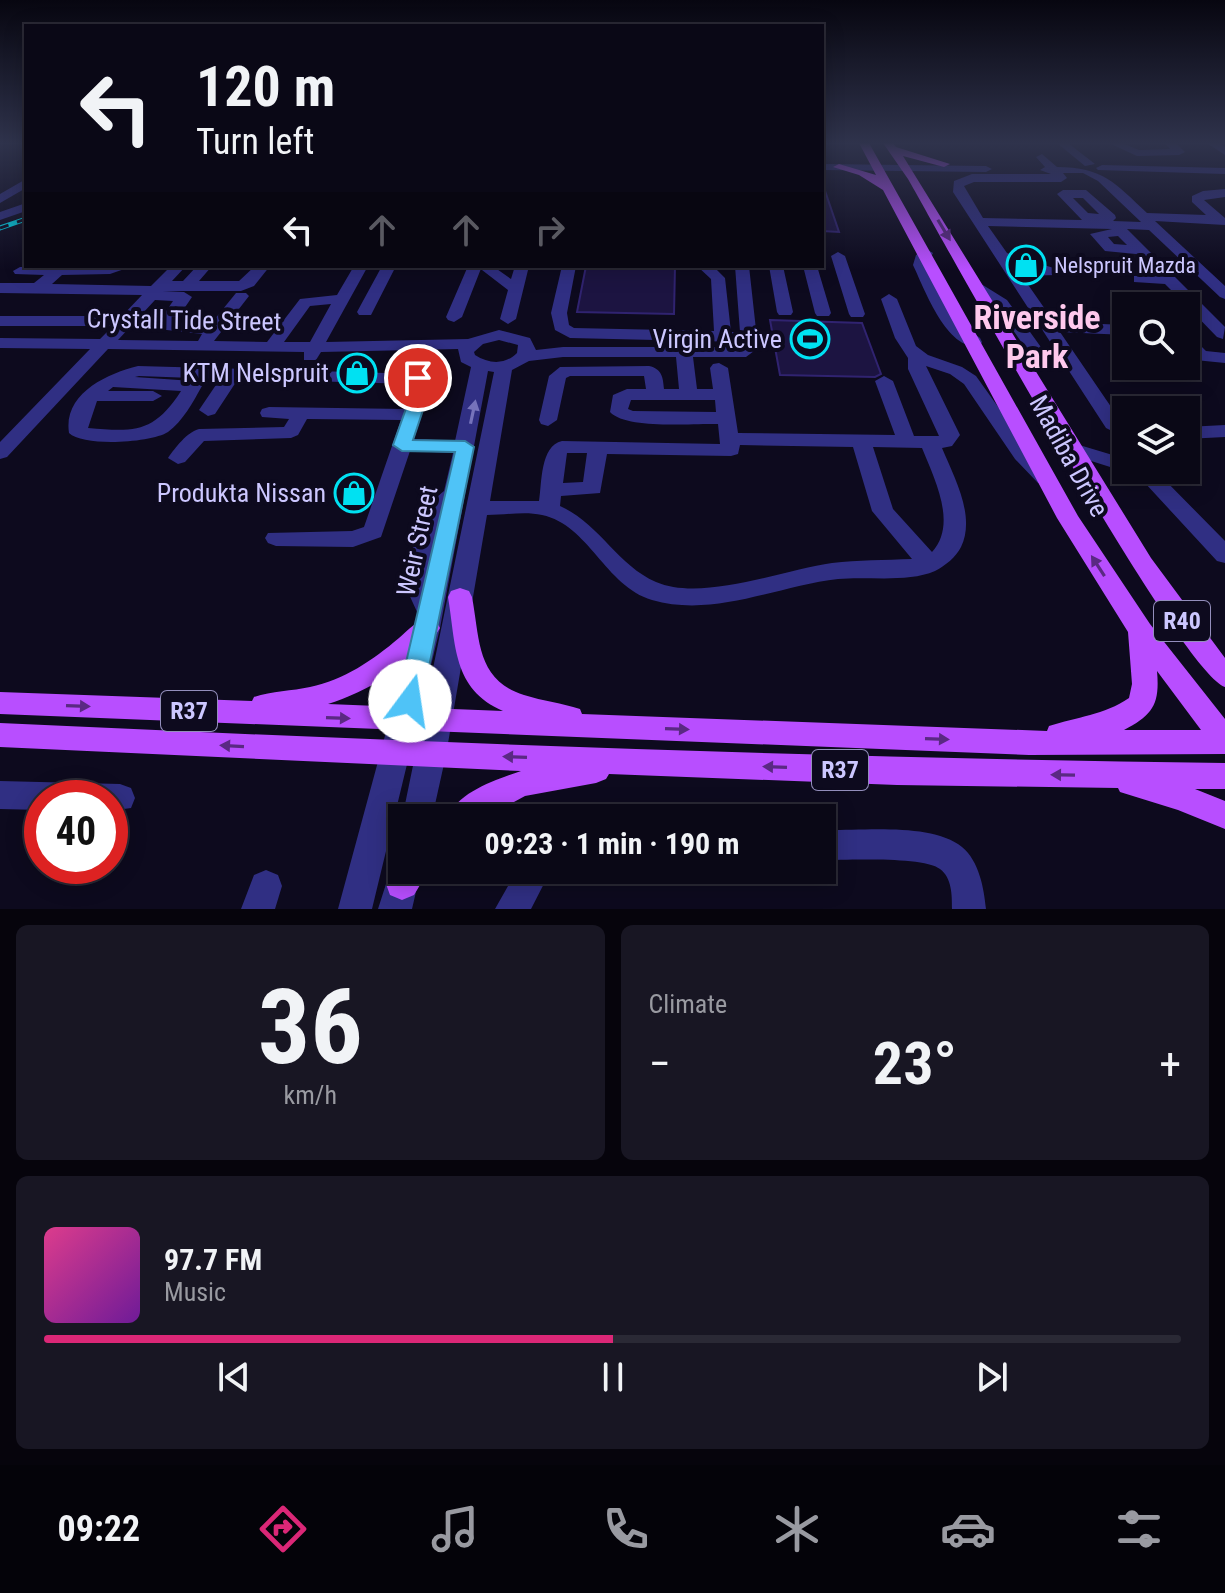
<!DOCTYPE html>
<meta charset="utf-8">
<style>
:root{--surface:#0a0816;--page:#181623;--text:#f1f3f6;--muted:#999aa1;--line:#2a2935;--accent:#db2777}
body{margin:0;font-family:"Roboto Condensed",sans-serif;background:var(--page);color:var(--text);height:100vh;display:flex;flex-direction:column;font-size:30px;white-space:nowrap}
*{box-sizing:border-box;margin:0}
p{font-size:26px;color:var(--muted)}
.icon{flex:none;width:44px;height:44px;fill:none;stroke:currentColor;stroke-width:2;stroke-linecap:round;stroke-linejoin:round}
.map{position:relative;height:909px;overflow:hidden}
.drawer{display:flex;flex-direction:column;gap:16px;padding:16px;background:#06040c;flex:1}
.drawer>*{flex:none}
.guide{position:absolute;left:24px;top:24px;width:800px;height:244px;border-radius:0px;box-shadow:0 4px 20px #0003,0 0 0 2px var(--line);background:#0a0816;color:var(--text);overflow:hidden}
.controls{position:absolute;left:1112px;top:292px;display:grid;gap:16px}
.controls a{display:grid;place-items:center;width:88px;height:88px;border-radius:0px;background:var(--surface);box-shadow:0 4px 20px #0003,0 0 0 2px var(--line);font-size:40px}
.speed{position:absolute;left:24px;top:780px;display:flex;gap:16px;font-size:40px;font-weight:700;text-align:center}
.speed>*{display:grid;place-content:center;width:104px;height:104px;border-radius:50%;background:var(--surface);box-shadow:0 4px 20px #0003,0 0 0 2px var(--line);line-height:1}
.speed .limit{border:12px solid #d22;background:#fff;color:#111}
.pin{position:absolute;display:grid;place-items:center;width:68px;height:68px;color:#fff;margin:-34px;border:4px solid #fff;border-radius:50%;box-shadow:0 2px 8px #0007}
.me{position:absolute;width:88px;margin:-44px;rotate:14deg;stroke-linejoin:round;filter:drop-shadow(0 0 6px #0008)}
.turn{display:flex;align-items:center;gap:28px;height:168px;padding:0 40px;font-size:36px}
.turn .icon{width:104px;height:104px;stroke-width:2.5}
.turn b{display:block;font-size:56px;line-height:68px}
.lanes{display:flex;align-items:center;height:76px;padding:0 40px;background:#0003;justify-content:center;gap:40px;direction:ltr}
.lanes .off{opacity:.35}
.big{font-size:60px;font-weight:700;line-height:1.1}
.drawer .card{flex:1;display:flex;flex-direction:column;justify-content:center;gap:12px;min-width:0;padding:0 28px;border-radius:12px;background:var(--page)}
.drawer .dial{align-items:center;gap:0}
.dial b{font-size:104px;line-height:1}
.song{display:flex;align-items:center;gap:24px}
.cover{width:96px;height:96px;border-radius:12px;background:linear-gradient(135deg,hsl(330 70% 55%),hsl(280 70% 35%))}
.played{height:8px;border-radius:4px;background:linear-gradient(90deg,var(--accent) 50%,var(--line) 50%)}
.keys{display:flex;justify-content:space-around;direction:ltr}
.heat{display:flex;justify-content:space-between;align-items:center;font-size:44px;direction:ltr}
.drawer .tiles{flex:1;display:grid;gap:16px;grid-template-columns:1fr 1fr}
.card:last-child{grid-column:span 2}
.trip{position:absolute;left:388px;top:804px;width:448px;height:80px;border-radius:0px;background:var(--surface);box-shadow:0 4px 20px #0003,0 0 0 2px var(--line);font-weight:700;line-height:80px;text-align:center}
.menu{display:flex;height:128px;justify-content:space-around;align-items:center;background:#040309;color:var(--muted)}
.menu .icon{width:56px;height:56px}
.menu .on{color:var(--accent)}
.menu b{font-size:36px;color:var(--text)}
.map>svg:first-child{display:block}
.building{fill:#1c1441;stroke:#302370;stroke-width:2}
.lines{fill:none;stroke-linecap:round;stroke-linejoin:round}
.minor{fill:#302f83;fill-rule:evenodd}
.major{fill:#b84eff;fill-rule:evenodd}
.rail-casing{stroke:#00e1f2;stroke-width:5}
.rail{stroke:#0d0a1e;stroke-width:3;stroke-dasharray:9;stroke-linecap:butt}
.oneway{fill:#5a2983}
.oneway2{fill:#7673bb}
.route{fill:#4fc3f7;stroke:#337fa1;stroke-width:2}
.labels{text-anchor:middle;stroke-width:8;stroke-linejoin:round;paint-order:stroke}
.far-poi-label{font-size:22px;fill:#ccc7ff;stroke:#0d0a1e;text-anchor:start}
.shield{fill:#0d0a1e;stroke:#938ebc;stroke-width:2}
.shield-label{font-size:24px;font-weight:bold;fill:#ccc7ff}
.street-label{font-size:26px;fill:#ccc7ff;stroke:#0d0a1e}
.poi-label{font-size:26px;fill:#ccc7ff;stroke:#0d0a1e;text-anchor:end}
.district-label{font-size:34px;font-weight:bold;fill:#ffc9ed;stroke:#0d0a1e}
</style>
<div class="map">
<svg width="1225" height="909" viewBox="0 0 1225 909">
<rect width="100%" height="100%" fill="#0d0a1e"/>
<path class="building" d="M 822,188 L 824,188 L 839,232 L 822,231 Z
M 586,266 L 675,266 L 674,314 L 577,312 Z
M 770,320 L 862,323 L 881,374 L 875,377 L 780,375 Z"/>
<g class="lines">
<path class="minor" d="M 1057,143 L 1068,143 L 1095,164 L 1085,166 Z
M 1109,143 L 1122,143 L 1139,150 L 1170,149 L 1165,143 L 1176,143 L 1185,152 L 1179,155 L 1137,156 Z
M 1207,143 L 1219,143 L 1225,147 L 1225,155 Z
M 1042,154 L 1057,167 C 1103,167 1115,183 1147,213 L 1206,215 L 1192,202 L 1192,196 L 1203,191 L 1225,189 L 1225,197 L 1204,200 L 1225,218 L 1225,225 L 1155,221 L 1225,286 L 1225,299 L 1220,297 L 1149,230 L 1127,229 L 1225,327 L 1223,339 L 1217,337 L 1185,304 L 1153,302 L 1153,296 L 1176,295 L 1165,284 L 1134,282 L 1134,276 L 1156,275 L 1136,254 L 1105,251 L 1090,234 L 1112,229 L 988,226 L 1007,253 L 1063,271 L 1056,275 L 1022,276 L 1054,322 L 1126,325 L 1126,335 L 1060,332 L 1120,420 L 1126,424 L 1126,438 L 1106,428 L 953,192 L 954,181 L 972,174 L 1051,174 L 1040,170 L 1045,167 L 1036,157 ZM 1063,173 L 1083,173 L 1098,181 L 1141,222 L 1113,221 L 1116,218 L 1115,215 L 1086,190 L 1063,190 L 1057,194 L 1082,220 L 983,218 L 964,186 L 974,182 L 1061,182 L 1067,178 ZM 1073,198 L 1083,198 L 1099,214 L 1088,213 ZM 1118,236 L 1127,245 L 1114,244 L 1108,237 Z
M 822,164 L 986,166 L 992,169 L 986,172 L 822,170 Z
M 1102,165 L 1225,168 L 1225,174 L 1098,170 L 1096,168 Z
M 26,179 L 26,188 L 0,203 L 0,194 Z
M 26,203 L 26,211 L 0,220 L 0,212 Z
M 926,249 L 933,253 L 927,265 L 955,319 L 980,338 L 982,342 L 980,346 C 947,352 924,288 913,265 L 916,255 Z
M 838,252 L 845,256 L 865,314 L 863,317 L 851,317 L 849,314 L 831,256 Z
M 133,266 L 110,274 L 62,275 L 52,284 L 151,286 L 171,266 L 186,266 L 172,281 L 183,281 L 197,266 L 212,266 L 199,281 L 239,281 L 255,266 L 270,266 L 254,286 L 241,291 L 163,291 L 184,292 L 192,297 L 175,322 L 210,325 L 236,293 L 246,293 L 249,296 L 214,341 L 267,342 L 300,299 L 337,295 L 354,266 L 368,266 L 326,342 L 468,339 L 499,330 L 530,338 L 536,350 L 563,347 L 741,347 L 741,342 L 570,338 L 555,330 L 551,313 L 562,266 L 576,266 L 567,313 L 569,325 L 574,328 L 714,331 L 711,279 L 697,266 L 713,266 L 725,278 L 731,332 L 740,332 L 735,266 L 749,266 L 758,348 L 746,357 L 693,357 L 697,389 L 713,389 L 710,368 L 713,364 L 719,363 L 728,368 L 738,433 L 895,435 L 875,381 L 884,376 L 893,381 L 914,436 L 939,436 L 908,369 L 908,358 L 895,338 L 881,299 L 889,294 L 897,299 L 916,346 L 928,355 L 962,367 L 976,376 L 1029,450 L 1055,478 L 1052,483 L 1038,483 L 1015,459 L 964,384 L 950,374 L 926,366 L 960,435 L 952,446 L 942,448 C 954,477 976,516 961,547 C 956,557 945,566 935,571 C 907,583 868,576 838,579 C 777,586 714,618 652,600 C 605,586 589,525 542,515 C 525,511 505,515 487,515 L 446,755 L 432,818 L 402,819 L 494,372 L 488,371 L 440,628 L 372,909 L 338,909 L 418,614 L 407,590 L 406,573 L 420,521 L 433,500 L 444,491 L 453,453 L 410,451 L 381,537 L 353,547 L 276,546 L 268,543 L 265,538 L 268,533 L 352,531 L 364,527 L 401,420 L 307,419 L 298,435 L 291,438 L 204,441 L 185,462 L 178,464 L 168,458 C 175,448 187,432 199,429 L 284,427 L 289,419 L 262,417 L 260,413 L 262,409 L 269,407 L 405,409 L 413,384 L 238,379 L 215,414 L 208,416 L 199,410 L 220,379 L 139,376 L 135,377 L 193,381 L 202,386 C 193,402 183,421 168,432 C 151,443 83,447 69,433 C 63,394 106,374 138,366 L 421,374 L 427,375 L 431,386 L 414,439 L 455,441 L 471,367 L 461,362 L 458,349 L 321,352 L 316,360 L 304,360 L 304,352 L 108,349 L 7,457 L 0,459 L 0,442 L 90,349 L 0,348 L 0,338 L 100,339 L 113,326 L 0,326 L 0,316 L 122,316 L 142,295 L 0,293 L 0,283 L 34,283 L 44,275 L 15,274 L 13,271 L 20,267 ZM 155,300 L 173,301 L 156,326 L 158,329 L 202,334 L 198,341 L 118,340 ZM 331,304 L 310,342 L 284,342 L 310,306 ZM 499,340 L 518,345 L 517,353 C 505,365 489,364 475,355 L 474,352 L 483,344 ZM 563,357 L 676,357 L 679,389 L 664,389 C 663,377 662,369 649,366 L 560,367 L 549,376 L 539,420 L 541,424 L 548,426 L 557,420 L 566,378 L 570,376 L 644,376 L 646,389 L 627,389 L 613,395 L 610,412 C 627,430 692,423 718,424 L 720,444 L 562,441 C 540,446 542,483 539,501 L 490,501 L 512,370 L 529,361 ZM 113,387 L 181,391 C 154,433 135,432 88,428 L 97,401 L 153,401 L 162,396 L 153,391 L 108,391 ZM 631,400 L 715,400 L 716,412 L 633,411 L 628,409 ZM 740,445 L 853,447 L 872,511 L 912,559 C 885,560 858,560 832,563 C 783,570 702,602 656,582 C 617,565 599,523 560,506 L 561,496 L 600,493 L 607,454 L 731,456 L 738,454 ZM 873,447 L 922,448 C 934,478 958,524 932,552 L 893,509 ZM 567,453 L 587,453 L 583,482 L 563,483 Z
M 382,266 L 396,266 L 371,315 L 359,315 L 357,312 Z
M 468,266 L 482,266 L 462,317 L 454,322 L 448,320 L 446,317 Z
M 515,266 L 529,266 L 516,319 L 508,324 L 500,319 L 508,290 L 482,270 L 484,267 L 494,267 L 511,279 Z
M 769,266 L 783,266 L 793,312 L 791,315 L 779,315 L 777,312 Z
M 803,266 L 817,266 L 831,313 L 829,316 L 817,316 L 815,313 Z
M 978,282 L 1007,300 L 1043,350 L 1047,359 L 1026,373 L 1017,368 L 1029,358 L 1027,350 L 996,306 L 973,290 L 973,284 Z
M 1186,336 L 1192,337 L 1206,351 L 1225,353 L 1225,363 L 1195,360 L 1186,351 Z
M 1225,425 L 1225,437 L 1186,439 L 1186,427 Z
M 1076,444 L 1126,459 L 1126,470 L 1155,470 L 1225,541 L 1225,563 L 1217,561 L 1133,470 L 1126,472 L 1069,454 L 1066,450 L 1069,446 Z
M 0,781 L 120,784 L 131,788 L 135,798 L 131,808 L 110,811 L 110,798 L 42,798 L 42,810 L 0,809 Z
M 822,830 C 859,831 932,822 962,847 C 979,861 984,888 986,909 L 952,909 C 952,895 952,878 940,869 C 924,856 845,860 822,860 Z
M 402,856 L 402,870 L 421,870 L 412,909 L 378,909 L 394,859 Z
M 266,870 L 278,875 L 282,886 L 275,909 L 241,909 L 254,875 Z
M 517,870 L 551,870 L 531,909 L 495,909 Z"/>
<path class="major" d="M 859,143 L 869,143 L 1078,516 L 1150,624 L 1225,719 L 1225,754 L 1029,755 L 0,714 L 0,692 L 252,701 L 254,697 C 272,691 292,691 310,687 C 344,680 373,660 399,638 C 411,628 419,616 436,621 L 440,628 C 421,662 364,693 328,704 L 503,711 C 452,689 456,644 448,597 L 451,591 L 460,588 L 469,591 L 472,597 C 480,639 476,680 524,695 C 543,701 562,703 580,709 L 582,714 L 1047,731 L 1049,726 C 1077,717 1104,715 1129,698 L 1132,684 L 1128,632 L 1057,518 L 883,190 L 859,175 L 833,167 L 839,164 L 876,175 ZM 1157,671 L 1201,730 L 1124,730 C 1153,715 1160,704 1157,671 Z
M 883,143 L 893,143 L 896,147 L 950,164 L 944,167 L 903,156 L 1151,558 L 1225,658 L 1225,687 C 1180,672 948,249 908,179 Z
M 0,723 C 408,742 816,758 1225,763 L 1225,789 L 1195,789 L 1225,801 L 1225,829 L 1178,810 L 1120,792 L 1118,788 L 897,785 L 609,774 L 606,779 L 596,783 L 525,796 L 485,818 L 447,818 C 458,792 495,780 521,771 L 0,747 Z
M 402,859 L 402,870 L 429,870 L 414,895 L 402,900 L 390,895 L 386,884 Z"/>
<g class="rail-casing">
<path id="rail" d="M 0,228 L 26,219"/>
</g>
<use href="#rail" class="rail"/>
</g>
<defs><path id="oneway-solid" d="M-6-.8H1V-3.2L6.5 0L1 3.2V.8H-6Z" transform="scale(2)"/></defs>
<g class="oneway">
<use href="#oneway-solid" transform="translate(944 230) rotate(59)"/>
<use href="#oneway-solid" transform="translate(1098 566) rotate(-123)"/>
<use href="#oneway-solid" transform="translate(78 706) rotate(2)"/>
<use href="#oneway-solid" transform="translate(338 718) rotate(2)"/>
<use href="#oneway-solid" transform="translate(677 729) rotate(2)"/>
<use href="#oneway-solid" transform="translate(937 739) rotate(2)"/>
<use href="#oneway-solid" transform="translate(232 746) rotate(-177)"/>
<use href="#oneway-solid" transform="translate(515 757) rotate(-178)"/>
<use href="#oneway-solid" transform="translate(775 767) rotate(-178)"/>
<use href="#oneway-solid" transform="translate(1063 775) rotate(-179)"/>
</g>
<use class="oneway2" href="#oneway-solid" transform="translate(473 412) rotate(-78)"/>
<linearGradient id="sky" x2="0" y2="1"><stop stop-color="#070610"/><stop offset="0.53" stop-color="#2f334c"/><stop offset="1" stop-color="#2f334c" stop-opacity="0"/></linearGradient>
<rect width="1225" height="270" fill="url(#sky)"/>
<path class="route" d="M 418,373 L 424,374 L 431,386 L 413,440 L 465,441 L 474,447 L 422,701 L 418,708 L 410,711 L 401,708 L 397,701 L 455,452 L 402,451 L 393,445 L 414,386 L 410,378 Z"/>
<defs>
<g id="shop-ring" transform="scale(2)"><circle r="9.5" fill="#0d0a1e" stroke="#00e1f2" stroke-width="1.5"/><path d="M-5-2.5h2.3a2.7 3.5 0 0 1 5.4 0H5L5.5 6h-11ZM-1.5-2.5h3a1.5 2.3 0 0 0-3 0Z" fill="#00e1f2"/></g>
<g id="stadium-ring" transform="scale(2)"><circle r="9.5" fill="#0d0a1e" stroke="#00e1f2" stroke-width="1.5"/><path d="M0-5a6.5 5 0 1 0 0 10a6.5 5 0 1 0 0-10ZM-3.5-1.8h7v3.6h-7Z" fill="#00e1f2"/></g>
</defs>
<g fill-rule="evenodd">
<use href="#shop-ring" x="1026" y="265"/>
<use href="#stadium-ring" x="810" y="339"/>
<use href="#shop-ring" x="357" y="373"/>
<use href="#shop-ring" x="354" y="493"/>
</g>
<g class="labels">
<g class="far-poi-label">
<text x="1054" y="273">Nelspruit Mazda</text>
</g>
<g class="shield">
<rect x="1154" y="601" width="56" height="40" rx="6"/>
<rect x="161" y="691" width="56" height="40" rx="6"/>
<rect x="812" y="750" width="56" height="40" rx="6"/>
</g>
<g class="shield-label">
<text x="1182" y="629">R40</text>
<text x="189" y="719">R37</text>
<text x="840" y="778">R37</text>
</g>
<g class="street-label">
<text transform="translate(184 320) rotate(1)" y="9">Crystall Tide Street</text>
<text transform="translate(1069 456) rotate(61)" y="9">Madiba Drive</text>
<text transform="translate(417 541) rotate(-78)" y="9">Weir Street</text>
</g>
<g class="poi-label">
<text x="782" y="348">Virgin Active</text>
<text x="329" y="382">KTM Nelspruit</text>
<text x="326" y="502">Produkta Nissan</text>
</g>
<g class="district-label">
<text x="1037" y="329">Riverside<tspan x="1037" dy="39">Park</tspan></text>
</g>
</g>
</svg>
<div class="controls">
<a><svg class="icon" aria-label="search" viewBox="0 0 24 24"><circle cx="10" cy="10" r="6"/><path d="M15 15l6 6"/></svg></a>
<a><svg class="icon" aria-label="layers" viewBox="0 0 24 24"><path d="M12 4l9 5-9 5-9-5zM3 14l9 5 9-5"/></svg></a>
</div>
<div class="speed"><div class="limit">40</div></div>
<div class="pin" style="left:418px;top:378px;background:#d93025"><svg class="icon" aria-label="arrive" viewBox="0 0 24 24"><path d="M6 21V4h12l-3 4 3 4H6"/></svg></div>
<svg class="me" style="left:410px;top:701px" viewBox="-20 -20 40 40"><circle r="19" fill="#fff"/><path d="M0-13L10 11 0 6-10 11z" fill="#4fc3f7"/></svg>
<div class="trip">09:23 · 1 min · 190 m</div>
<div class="guide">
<div class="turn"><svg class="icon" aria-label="left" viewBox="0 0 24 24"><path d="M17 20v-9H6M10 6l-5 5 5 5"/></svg><div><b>120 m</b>Turn left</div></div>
<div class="lanes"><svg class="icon" aria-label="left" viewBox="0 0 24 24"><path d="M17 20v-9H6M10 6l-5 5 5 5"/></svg><svg class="icon off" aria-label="ahead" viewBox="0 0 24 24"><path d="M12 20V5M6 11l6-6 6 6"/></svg><svg class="icon off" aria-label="ahead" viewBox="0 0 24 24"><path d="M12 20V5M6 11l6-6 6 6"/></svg><svg class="icon off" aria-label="right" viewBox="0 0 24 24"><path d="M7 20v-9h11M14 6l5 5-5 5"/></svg></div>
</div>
</div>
<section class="drawer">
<div class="tiles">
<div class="card dial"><b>36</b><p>km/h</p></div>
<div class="card"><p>Climate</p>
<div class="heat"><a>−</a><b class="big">23°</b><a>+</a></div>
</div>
<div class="card">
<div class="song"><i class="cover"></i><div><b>97.7 FM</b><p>Music</p></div></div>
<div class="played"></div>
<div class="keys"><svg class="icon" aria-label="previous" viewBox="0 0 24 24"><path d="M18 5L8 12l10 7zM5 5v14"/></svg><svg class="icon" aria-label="pause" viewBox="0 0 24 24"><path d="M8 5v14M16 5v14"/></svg><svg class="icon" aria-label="next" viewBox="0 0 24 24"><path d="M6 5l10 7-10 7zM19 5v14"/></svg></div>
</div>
</div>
</section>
<nav class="menu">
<b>09:22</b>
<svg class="icon on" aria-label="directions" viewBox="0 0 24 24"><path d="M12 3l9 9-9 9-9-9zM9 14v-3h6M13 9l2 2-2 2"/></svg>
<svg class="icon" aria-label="music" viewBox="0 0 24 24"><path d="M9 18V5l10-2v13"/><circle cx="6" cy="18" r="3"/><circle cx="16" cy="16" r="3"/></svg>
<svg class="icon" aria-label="phone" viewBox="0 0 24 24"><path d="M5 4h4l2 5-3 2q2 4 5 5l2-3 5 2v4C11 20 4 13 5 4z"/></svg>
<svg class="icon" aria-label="climate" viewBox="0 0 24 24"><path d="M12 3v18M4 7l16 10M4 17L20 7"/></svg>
<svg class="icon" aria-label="car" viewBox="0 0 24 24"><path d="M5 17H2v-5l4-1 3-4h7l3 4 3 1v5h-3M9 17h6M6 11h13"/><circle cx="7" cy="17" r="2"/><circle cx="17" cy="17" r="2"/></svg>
<svg class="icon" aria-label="filters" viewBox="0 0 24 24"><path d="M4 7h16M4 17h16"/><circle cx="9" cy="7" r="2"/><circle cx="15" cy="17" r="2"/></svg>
</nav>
